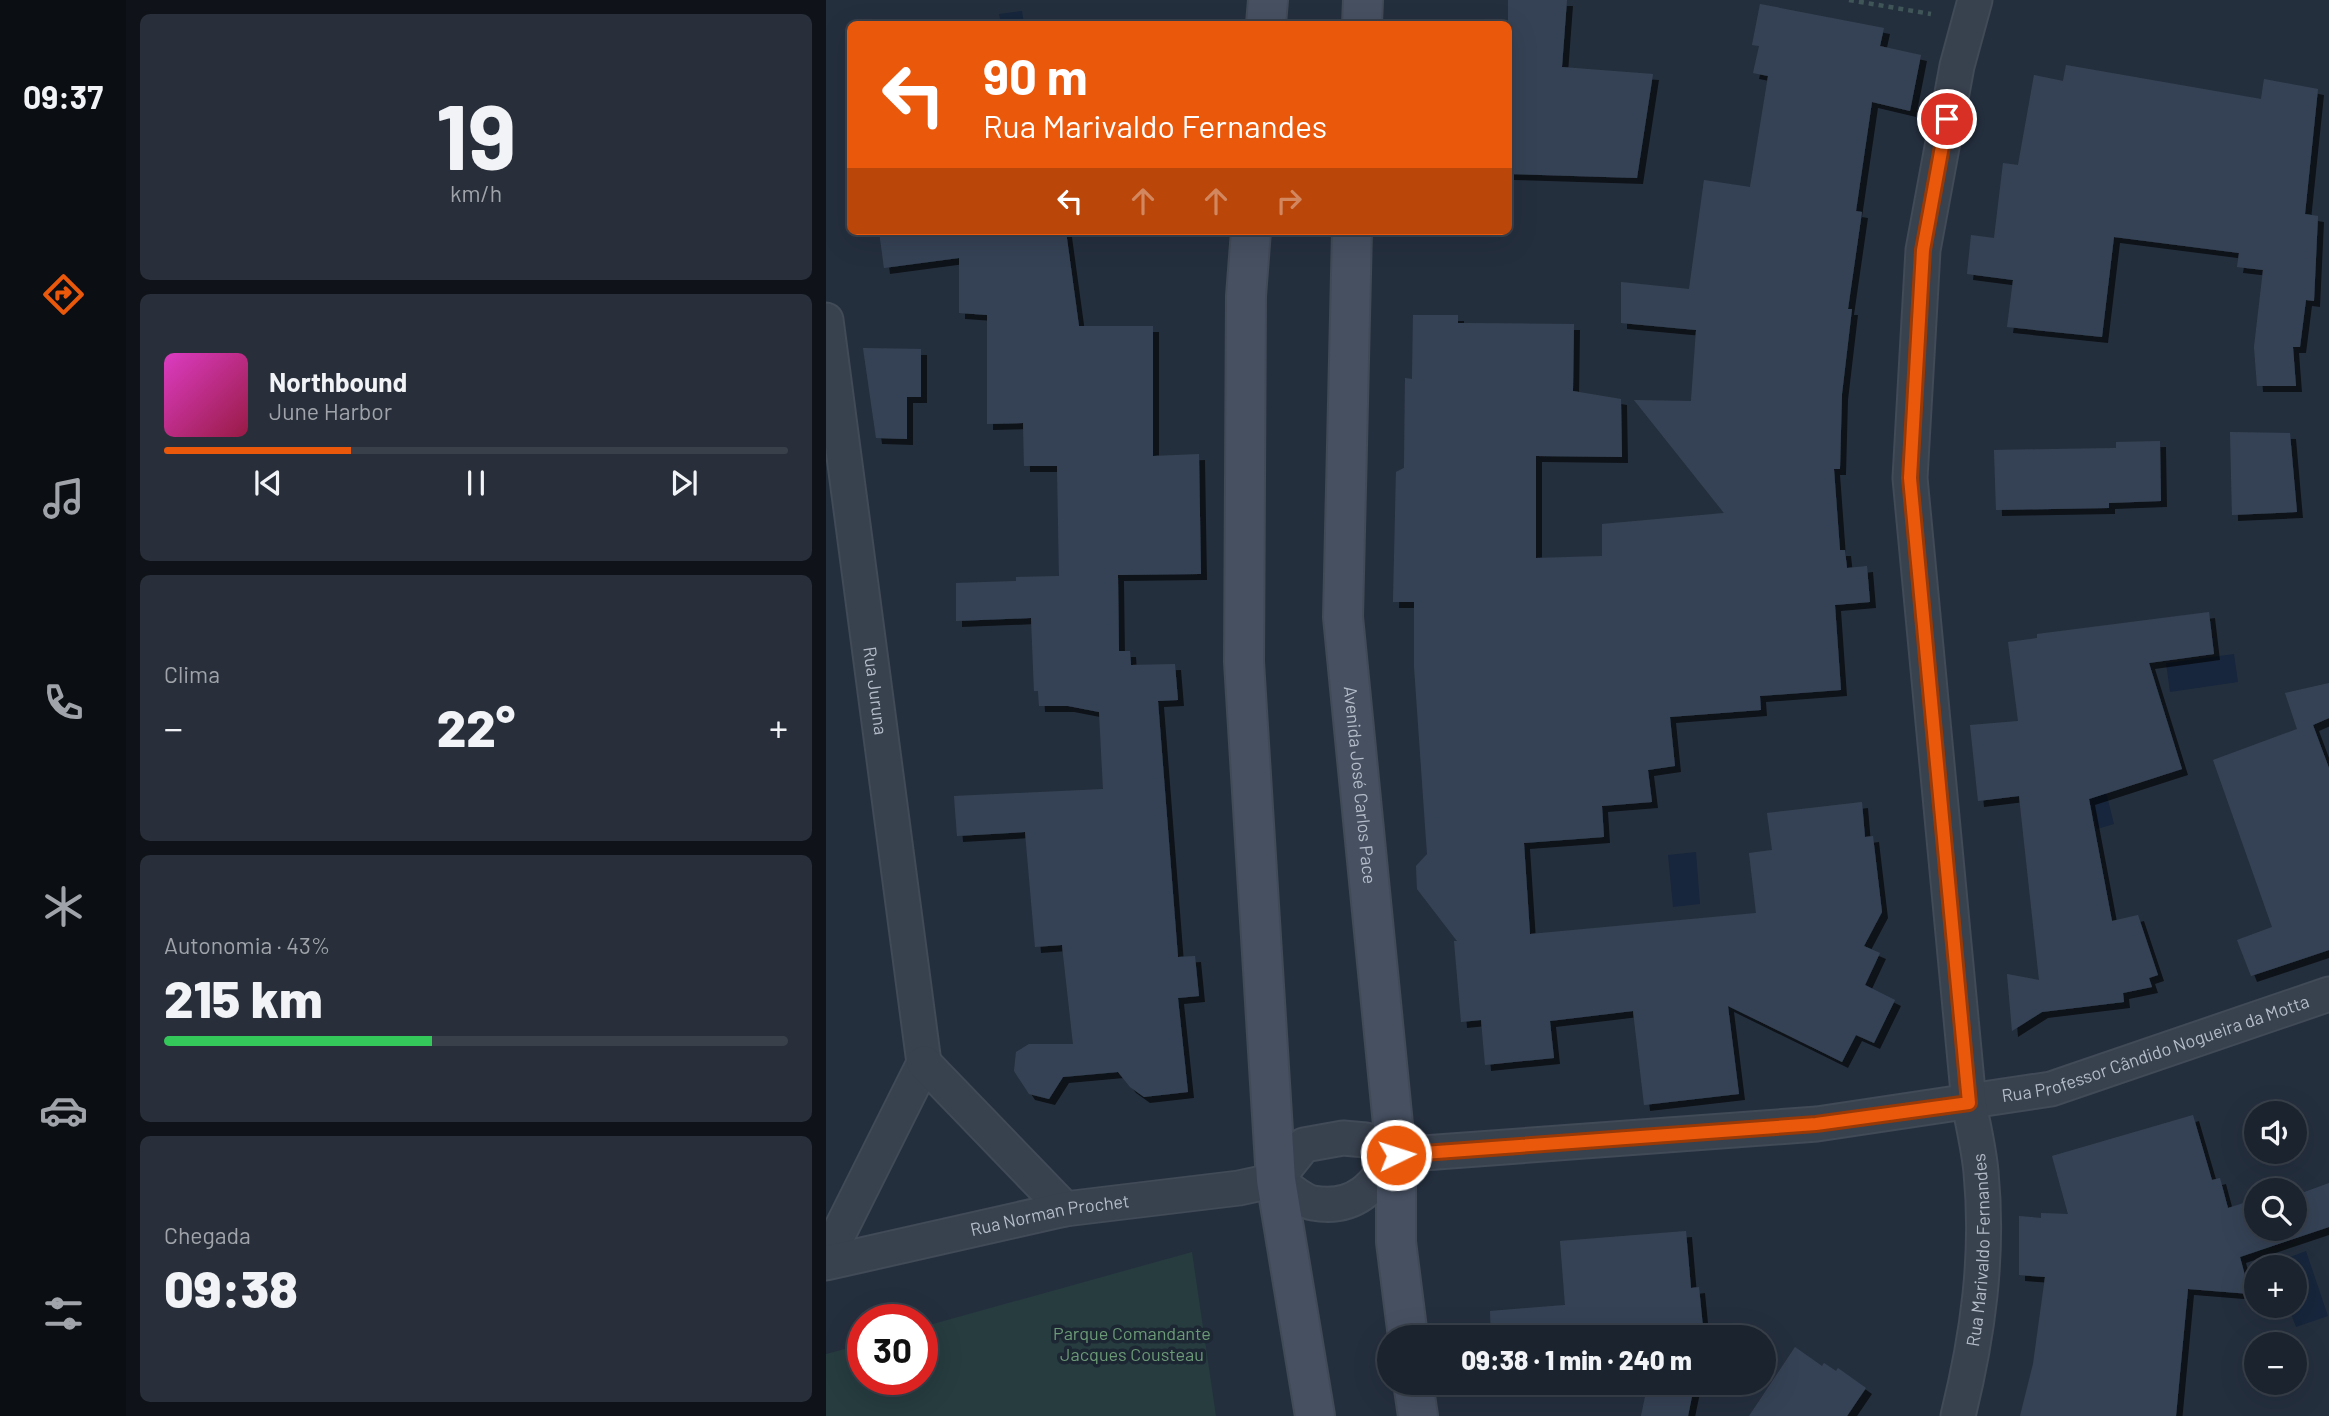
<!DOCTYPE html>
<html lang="pt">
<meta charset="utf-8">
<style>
:root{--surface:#1b232e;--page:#282f3a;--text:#f1f3f6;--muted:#a0a4aa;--line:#39404a;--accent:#ea580c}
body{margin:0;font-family:Barlow,sans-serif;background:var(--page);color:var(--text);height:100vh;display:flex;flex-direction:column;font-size:26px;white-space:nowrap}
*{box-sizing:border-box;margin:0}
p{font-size:23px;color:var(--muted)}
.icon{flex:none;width:38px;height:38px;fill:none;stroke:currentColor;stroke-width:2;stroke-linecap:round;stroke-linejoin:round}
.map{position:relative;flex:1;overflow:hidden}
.side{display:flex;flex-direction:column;gap:14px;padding:14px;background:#0f1319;width:700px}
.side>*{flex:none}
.guide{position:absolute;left:21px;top:21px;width:665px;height:214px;border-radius:10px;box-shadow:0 7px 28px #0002,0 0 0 2px var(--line);background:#ea580c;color:#fff;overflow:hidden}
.tools{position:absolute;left:1418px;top:1101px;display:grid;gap:14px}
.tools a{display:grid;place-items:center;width:63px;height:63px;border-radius:50%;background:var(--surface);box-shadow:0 7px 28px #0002,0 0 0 2px var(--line);font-size:35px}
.speed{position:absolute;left:21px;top:1304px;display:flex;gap:14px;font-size:35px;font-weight:700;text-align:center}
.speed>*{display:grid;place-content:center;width:91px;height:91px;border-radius:50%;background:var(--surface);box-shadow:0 7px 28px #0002,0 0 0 2px var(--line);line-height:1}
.speed .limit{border:10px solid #d22;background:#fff;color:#111}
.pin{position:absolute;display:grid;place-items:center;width:60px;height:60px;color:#fff;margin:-30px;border:4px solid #fff;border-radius:50%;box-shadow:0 2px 7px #0007}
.me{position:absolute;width:77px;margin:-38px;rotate:86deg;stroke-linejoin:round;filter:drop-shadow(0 0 5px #0008)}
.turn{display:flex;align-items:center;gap:24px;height:147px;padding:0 21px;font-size:32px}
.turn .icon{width:91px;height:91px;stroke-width:2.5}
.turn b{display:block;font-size:49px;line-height:60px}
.lanes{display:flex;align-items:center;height:66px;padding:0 21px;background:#0003;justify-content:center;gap:35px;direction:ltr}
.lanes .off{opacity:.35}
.big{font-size:52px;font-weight:800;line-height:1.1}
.side .card{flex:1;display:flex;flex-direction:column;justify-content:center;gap:10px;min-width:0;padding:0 24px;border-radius:10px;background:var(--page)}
.side .dial{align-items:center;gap:0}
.dial b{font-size:91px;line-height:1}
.song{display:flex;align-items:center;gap:21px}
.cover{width:84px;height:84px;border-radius:10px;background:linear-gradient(135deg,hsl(310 70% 55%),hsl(340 70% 35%))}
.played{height:7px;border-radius:4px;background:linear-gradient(90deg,var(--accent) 30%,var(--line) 30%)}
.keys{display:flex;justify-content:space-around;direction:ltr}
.heat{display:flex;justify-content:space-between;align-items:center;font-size:38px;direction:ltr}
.charge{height:10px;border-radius:5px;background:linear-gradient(90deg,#34c759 43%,var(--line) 0)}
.trip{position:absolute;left:551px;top:1325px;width:399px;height:70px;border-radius:35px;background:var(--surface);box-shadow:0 7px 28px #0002,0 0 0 2px var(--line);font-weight:800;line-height:70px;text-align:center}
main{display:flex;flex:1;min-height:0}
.tab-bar{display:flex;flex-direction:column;width:126px;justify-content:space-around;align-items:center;background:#0b0e12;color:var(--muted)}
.tab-bar .icon{width:49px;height:49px}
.tab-bar .on{color:var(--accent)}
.tab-bar b{font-size:32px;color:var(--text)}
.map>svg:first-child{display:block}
.green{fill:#263c3f}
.water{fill:#17263c}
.building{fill:#364354;filter:url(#shadow)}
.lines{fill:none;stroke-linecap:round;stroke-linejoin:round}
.street-casing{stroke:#414a57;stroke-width:37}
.secondary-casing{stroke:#414a57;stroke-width:42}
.path{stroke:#3f5557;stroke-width:4.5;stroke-dasharray:5 5;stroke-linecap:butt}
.street{stroke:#38414e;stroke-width:33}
.secondary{stroke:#465061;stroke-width:38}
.route-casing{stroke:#983908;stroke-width:18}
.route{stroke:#ea580c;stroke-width:12}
.labels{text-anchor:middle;stroke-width:7;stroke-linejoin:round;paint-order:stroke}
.street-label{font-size:18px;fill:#b4bcc9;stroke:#1d2633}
.park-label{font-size:18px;fill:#6b9a76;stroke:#1d2633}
</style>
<main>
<nav class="tab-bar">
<b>09:37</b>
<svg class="icon on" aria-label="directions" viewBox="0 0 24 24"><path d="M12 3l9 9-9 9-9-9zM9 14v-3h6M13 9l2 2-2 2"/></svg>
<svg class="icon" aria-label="music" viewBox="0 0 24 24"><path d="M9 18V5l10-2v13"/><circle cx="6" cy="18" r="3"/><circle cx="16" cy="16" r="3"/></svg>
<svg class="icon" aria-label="phone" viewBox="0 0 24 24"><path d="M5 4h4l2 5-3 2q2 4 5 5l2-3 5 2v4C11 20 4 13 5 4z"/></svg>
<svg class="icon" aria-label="climate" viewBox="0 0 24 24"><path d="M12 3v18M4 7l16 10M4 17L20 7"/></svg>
<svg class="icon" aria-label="car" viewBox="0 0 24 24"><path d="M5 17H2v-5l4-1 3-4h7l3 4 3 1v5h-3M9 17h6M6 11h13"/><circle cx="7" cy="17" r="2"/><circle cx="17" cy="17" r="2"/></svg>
<svg class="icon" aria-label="filters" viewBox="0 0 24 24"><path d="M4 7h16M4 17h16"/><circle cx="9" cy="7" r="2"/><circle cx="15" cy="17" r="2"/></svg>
</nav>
<section class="side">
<div class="card dial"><b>19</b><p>km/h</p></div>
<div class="card">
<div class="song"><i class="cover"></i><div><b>Northbound</b><p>June Harbor</p></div></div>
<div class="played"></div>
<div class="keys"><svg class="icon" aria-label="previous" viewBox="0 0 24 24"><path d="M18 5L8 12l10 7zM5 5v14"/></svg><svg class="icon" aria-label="pause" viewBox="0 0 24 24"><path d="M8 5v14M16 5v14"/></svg><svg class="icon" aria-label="next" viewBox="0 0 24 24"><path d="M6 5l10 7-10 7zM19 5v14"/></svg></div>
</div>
<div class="card"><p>Clima</p>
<div class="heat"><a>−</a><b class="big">22°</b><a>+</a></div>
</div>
<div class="card"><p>Autonomia · 43%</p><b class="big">215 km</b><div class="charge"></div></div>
<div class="card"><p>Chegada</p><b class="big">09:38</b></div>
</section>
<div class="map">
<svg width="1503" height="1416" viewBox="0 0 1503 1416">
<defs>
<filter id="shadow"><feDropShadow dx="6" dy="6" stdDeviation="0" flood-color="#0009"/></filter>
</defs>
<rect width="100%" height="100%" fill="#242f3e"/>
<path class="green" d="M 366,1252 L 390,1416 L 0,1416 L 0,1354 L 37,1344 L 37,1379 L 96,1379 L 96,1327 Z"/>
<path class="water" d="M 196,11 L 198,24 L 166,24 L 165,21 L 174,19 L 173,14 Z
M 1408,654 L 1412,682 L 1344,692 L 1340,663 Z
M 1275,772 L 1288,824 L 1271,829 L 1258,777 Z
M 870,852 L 874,904 L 847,907 L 842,855 Z
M 1480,1251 L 1502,1316 L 1470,1327 L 1462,1306 L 1468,1306 L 1468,1267 L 1449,1267 L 1448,1263 Z"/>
<path class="building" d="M 682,0 L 741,0 L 736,67 L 827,74 L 811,178 L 682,174 Z
M 934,4 L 1058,28 L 1054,46 L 1095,55 L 1084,111 L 1046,102 L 1030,211 L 1036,212 L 1022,309 L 1026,309 L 1016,394 L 1014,469 L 1008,469 L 1014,550 L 1019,550 L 1021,568 L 1041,566 L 1044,602 L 1009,605 L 1015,690 L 934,696 L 935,710 L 844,717 L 849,766 L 822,770 L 826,802 L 776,806 L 778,837 L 698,843 L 704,934 L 930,913 L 923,853 L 946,850 L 941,813 L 1036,802 L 1039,837 L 1047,836 L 1056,912 L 1038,946 L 1054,953 L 1039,985 L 1069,1000 L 1048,1043 L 1030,1035 L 1016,1062 L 902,1006 L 913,1094 L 818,1105 L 807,1011 L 724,1021 L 728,1058 L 659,1065 L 655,1020 L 635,1022 L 628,941 L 631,941 L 591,889 L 590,866 L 601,854 L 588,666 L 588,602 L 567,602 L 570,472 L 578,468 L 579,378 L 586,379 L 587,315 L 632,315 L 632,323 L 748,324 L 747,391 L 795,399 L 796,457 L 710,456 L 710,558 L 776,556 L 776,524 L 898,513 L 808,400 L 865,401 L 870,330 L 795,323 L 795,282 L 863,289 L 878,180 L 924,187 L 942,76 L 927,73 L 933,46 L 926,45 Z
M 1240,65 L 1435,99 L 1438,79 L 1492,89 L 1479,214 L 1492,216 L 1488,301 L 1480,300 L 1474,347 L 1467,347 L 1470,386 L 1431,386 L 1428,347 L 1437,270 L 1411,267 L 1413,253 L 1288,237 L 1276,337 L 1181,327 L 1187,280 L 1141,274 L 1145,235 L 1168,238 L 1177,163 L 1192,165 L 1208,75 L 1237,81 Z
M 53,231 L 240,231 L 253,326 L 327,326 L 327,456 L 373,454 L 375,574 L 292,575 L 293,651 L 304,651 L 305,665 L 349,664 L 352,700 L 332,701 L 352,957 L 369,956 L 373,996 L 352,998 L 362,1092 L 318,1097 L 304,1087 L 292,1072 L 237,1077 L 223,1099 L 203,1094 L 188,1071 L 190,1052 L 203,1044 L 247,1044 L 236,945 L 209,947 L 199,832 L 131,836 L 128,796 L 277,789 L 273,712 L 242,706 L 213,706 L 212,691 L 208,691 L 205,618 L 130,621 L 130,583 L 190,581 L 190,577 L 233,576 L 231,466 L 198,466 L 197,423 L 161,424 L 161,315 L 133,313 L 133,258 L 58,268 Z
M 37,348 L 95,349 L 95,397 L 81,397 L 81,439 L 50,438 Z
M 1404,432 L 1464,433 L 1471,512 L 1406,515 Z
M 1334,441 L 1335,501 L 1283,503 L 1283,508 L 1170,510 L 1168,450 L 1290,448 L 1290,442 Z
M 1383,612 L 1388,654 L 1323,663 L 1356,769 L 1263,799 L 1286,921 L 1312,915 L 1332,975 L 1323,978 L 1326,987 L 1297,993 L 1298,1002 L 1216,1012 L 1186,1031 L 1181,974 L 1213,980 L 1193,796 L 1152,801 L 1144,725 L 1192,721 L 1182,642 L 1211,638 L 1211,634 Z
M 1503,683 L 1503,718 L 1487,725 L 1503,768 L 1503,950 L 1425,976 L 1411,940 L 1446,927 L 1387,760 L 1471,729 L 1459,693 Z
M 1367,1115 L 1386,1180 L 1394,1178 L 1402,1208 L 1430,1199 L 1430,1228 L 1468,1228 L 1468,1190 L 1454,1190 L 1470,1184 L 1473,1194 L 1503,1183 L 1503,1227 L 1414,1257 L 1424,1294 L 1362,1289 L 1350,1416 L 1194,1416 L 1207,1364 L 1219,1277 L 1193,1275 L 1193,1216 L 1215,1218 L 1215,1213 L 1242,1214 L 1226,1156 Z
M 860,1231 L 865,1288 L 873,1287 L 878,1337 L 665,1337 L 664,1311 L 739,1305 L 734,1241 Z
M 969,1347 L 996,1366 L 998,1363 L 1010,1371 L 1012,1368 L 1040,1388 L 1021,1416 L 923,1416 Z
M 822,1382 L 869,1382 L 862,1416 L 815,1416 Z"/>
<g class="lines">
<g class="street-casing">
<g id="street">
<path id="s1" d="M 0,320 L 98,1063 L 0,1259"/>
<path d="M 98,1063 L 239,1209"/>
<path id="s2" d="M 570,1155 L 991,1124 L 1225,1089 L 1503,994"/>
<path d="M 450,1180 C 460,1186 475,1201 487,1203 C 530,1211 549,1185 570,1155"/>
<path d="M 450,1180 L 478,1145 L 517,1138 L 540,1140 L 570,1155"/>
<path id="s3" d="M 0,1263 L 239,1209 L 413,1188 L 450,1180"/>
<path id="s4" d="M 1132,1416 C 1152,1335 1163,1255 1155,1172 C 1153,1149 1147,1125 1143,1103 L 1084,478 L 1097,250 L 1131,66 L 1149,0"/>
</g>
</g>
<g class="secondary-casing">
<g id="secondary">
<path d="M 440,24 L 442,0"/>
<path d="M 536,24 L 537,0"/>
<path d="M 425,231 L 420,296 L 418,662 L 450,1180 L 489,1416"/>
<path id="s5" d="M 526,231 L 517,617 L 570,1155 L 570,1242 L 582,1337"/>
<path d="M 587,1382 L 592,1416"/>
</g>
</g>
<path class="path" d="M 1023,0 L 1105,14"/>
<use href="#street" class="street"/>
<use href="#secondary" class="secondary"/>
</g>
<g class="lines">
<g class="route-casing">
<path id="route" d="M 570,1155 L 990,1124 L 1143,1103 L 1084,478 L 1097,250 L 1121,119"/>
</g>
<use href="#route" class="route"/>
</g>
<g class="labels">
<g class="street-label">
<text dy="6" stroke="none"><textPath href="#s1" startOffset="374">Rua Juruna</textPath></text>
<text dy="6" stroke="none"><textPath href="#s5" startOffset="555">Avenida José Carlos Pace</textPath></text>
<text dy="6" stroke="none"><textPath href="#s2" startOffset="770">Rua Professor Cândido Nogueira da Motta</textPath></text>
<text dy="6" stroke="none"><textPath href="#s3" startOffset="229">Rua Norman Prochet</textPath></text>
<text dy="6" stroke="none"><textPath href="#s4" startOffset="168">Rua Marivaldo Fernandes</textPath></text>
</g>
<g class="park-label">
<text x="306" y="1340">Parque Comandante<tspan x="306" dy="21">Jacques Cousteau</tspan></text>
</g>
</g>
</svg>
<div class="tools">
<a><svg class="icon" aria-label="sound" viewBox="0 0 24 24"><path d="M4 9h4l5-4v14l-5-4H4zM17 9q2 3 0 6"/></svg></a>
<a><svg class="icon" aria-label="search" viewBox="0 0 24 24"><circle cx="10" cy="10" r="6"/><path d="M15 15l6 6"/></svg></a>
<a>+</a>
<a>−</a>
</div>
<div class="speed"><div class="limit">30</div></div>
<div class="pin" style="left:1121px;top:119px;background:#d93025"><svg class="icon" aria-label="arrive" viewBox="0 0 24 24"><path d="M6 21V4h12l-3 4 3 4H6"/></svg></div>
<svg class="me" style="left:570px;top:1155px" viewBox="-20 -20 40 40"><circle r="17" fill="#ea580c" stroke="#fff" stroke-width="3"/><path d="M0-11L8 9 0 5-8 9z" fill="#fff"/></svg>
<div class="trip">09:38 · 1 min · 240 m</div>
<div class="guide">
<div class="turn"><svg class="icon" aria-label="left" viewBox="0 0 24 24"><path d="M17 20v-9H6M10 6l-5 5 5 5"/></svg><div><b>90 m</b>Rua Marivaldo Fernandes</div></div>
<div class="lanes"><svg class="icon" aria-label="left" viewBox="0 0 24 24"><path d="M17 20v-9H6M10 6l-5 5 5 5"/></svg><svg class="icon off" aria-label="ahead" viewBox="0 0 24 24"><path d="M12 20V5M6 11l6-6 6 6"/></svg><svg class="icon off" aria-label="ahead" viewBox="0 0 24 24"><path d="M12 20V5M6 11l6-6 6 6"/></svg><svg class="icon off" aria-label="right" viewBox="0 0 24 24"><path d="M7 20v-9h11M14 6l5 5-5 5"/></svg></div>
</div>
</div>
</main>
